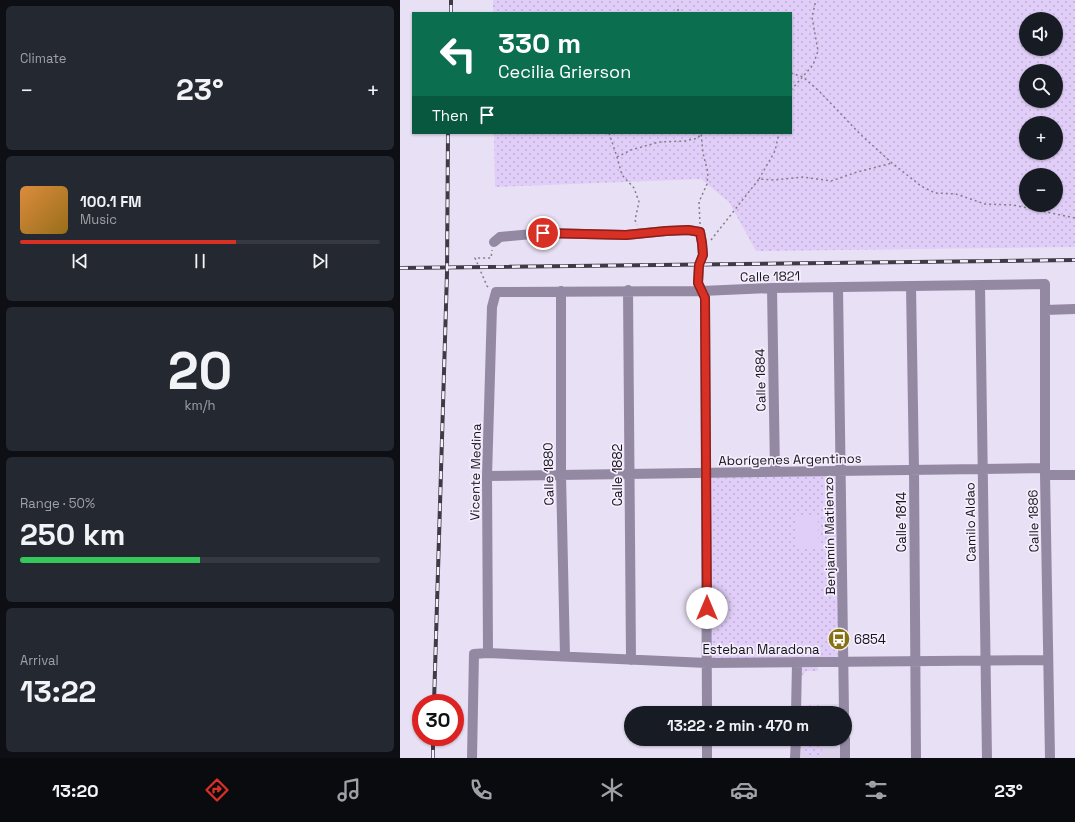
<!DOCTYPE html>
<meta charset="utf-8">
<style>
:root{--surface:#171b24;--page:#242831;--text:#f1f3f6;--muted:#9ea1a6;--line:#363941;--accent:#d93025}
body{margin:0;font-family:"Space Grotesk",sans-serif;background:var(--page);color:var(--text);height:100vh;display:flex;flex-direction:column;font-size:15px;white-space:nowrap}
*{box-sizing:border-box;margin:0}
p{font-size:13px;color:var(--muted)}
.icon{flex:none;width:22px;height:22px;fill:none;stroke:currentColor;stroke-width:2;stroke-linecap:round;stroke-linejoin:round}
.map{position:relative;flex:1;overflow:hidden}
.drawer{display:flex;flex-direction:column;gap:6px;padding:6px;background:#0d0f14;width:400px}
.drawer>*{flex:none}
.top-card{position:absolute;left:12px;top:12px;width:380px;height:122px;border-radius:0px;box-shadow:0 1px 3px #0004;background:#0b6e4f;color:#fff;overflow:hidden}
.controls{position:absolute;left:619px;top:12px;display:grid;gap:8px}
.controls a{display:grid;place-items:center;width:44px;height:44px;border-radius:50%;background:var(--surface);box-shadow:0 1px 3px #0004;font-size:20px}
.speed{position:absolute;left:12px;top:694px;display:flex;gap:8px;font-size:20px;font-weight:700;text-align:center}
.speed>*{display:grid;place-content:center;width:52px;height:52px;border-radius:50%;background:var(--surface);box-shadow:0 1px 3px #0004;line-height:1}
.speed .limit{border:6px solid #d22;background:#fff;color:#111}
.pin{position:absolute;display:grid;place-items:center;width:34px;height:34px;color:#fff;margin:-17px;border:2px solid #fff;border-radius:50%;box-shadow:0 1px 4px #0007}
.me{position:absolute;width:44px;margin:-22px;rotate:0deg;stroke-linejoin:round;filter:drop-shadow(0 0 3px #0008)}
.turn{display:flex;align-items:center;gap:14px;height:84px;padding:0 20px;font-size:18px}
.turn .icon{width:52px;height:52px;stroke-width:2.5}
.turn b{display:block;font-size:28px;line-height:34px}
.then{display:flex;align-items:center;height:38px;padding:0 20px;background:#0003;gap:8px;font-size:15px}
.big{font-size:30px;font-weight:700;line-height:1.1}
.drawer .tile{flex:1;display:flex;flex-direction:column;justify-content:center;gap:6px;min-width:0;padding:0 14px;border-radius:6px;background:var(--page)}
.drawer .dial{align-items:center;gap:0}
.dial b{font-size:52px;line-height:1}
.song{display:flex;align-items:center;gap:12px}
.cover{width:48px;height:48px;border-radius:6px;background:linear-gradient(135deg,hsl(30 70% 55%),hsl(40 70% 35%))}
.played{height:4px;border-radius:2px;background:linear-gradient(90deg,var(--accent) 60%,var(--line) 60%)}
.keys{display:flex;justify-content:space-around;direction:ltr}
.heat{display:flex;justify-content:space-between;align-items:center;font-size:22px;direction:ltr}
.charge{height:6px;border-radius:3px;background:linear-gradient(90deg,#34c759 50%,var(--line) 0)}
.trip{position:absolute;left:224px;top:706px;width:228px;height:40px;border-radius:20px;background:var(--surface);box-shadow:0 1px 3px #0004;font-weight:700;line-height:40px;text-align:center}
.tab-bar{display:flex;height:64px;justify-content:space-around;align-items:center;background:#090b0e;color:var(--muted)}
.tab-bar .icon{width:28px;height:28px}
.tab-bar .on{color:var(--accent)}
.tab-bar b{font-size:18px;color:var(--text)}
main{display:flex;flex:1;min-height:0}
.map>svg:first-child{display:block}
.built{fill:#dcd1eb}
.grass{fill:url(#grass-dots);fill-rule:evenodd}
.garden{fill:#e0cef8}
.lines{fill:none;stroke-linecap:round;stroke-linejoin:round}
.path{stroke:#827d8a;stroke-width:1.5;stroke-dasharray:2 3;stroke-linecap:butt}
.minor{stroke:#9489a3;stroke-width:10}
.rail-casing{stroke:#3f3b44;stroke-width:4}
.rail{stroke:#f5eefe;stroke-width:2.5;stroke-dasharray:8;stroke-linecap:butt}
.route-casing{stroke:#8d1f18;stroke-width:10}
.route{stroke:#d93025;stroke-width:7}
.labels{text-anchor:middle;stroke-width:3.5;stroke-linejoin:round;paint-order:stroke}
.street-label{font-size:13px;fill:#161319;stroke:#f5eefe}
.poi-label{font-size:13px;fill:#161319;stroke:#f5eefe;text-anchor:start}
</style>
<main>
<section class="drawer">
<div class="tile"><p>Climate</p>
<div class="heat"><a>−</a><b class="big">23°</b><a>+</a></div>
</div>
<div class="tile">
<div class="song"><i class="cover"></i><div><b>100.1 FM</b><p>Music</p></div></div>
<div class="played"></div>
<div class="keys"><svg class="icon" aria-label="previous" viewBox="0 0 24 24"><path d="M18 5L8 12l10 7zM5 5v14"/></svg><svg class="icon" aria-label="pause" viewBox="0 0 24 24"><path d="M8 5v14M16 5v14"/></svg><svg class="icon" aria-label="next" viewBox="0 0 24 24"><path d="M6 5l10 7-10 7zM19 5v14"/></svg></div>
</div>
<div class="tile dial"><b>20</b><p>km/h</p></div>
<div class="tile"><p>Range · 50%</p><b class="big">250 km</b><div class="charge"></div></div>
<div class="tile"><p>Arrival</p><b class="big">13:22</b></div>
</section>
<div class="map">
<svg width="675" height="758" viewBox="0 0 675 758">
<defs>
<pattern id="grass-dots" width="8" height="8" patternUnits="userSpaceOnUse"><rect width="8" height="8" fill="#e0cef8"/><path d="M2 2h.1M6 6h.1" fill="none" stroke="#bfb0d4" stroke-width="1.8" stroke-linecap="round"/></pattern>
</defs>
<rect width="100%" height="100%" fill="#e8e0f4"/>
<path class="built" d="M 441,704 L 441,713 L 400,713 L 400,705 Z
M 399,739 L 442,739 L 442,758 L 399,758 Z"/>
<path class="grass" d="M 93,0 L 675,0 L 675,247 L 356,251 L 329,202 L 301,179 L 95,187 L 94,133 L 391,133 L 391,13 L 93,13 ZM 626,19 L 656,19 L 656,49 L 626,49 ZM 626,71 L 656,71 L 656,101 L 626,101 ZM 626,123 L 656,123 L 656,153 L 626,153 ZM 626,175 L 656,175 L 656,205 L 626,205 Z
M 441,471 L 443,662 L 307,663 L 306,473 Z
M 404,665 L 418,665 L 418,671 L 406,671 L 401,677 L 401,668 Z
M 404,705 L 420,705 L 420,713 L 404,713 Z
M 404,739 L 418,739 L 419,748 L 422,748 L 422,755 L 405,755 Z"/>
<path class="garden" d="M 396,515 L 418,515 L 419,549 L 396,549 Z"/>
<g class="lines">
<path class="path" d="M 278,9 L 278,13
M 391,73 L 403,77 L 419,91 L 460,134 L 492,163 L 521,186 L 535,193 L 556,194 L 585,204 L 613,205 L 675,218
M 391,90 L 413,65 L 418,51 L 412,17 L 416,0
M 209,133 L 217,157 L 222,175 L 234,188 L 239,202 L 235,220 L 237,225
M 217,157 L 231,150 L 259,142 L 285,141 L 298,138 L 301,133
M 359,179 L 375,151 L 379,133
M 300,224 L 299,202 L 307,184 L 308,173 L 303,153 L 301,133
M 311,240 L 359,179 L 374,180 L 403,177 L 431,181 L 457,172 L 492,163
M 88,287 L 87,286 L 75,258 L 91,258 L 92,250"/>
<path class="minor" d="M 94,242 L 100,237 L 143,233 L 226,235 L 266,231 L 289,230 L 300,232 L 302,243 L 303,255 L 299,265 L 298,283 L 305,297 L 307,713
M 580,285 L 587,758
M 511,286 L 514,470 L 516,758
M 438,287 L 444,713
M 372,288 L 375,472
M 228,290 L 231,660
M 161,291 L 161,475 L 165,656
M 645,310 L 675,309
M 645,475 L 675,475
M 87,476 L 645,468
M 88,653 L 87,476 L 92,307 L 96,292 L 302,291 L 372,288 L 645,284 L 645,475 L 650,758
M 396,713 L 397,662
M 307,739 L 307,758
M 445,739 L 445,758
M 72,758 L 74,654 L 88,653 L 307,663 L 648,660
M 395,758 L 396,739"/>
<g class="rail-casing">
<path id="rail" d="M 51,13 L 51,0
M 0,268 L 675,260
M 34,703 L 47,273 L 48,133
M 33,758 L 33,737"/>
</g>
<use href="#rail" class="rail"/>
</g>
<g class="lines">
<g class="route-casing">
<path id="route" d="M 143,233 L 226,235 L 266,231 L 288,230 L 300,232 L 302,243 L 303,255 L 299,265 L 298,283 L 305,298 L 307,608"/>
</g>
<use href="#route" class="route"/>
</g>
<defs>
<g id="bus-disc" transform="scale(1.15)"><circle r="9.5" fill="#877112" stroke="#f5eefe"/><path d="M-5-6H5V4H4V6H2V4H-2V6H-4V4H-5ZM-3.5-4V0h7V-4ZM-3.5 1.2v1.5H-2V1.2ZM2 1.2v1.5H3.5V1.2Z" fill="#fff"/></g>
</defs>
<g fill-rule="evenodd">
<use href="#bus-disc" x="439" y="639"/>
</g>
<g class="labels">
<g class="street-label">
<text transform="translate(370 276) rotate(-1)" y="5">Calle 1821</text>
<text transform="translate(360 380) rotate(-91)" y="5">Calle 1884</text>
<text transform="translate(390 459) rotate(-1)" y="5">Aborígenes Argentinos</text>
<text transform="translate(75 472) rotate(-89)" y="5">Vicente Medina</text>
<text transform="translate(148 474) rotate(-91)" y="5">Calle 1880</text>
<text transform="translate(217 475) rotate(-90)" y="5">Calle 1882</text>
<text transform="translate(633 521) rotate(-91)" y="5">Calle 1886</text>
<text transform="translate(501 522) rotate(-90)" y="5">Calle 1814</text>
<text transform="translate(570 522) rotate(-91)" y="5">Camilo Aldao</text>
<text transform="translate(429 536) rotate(-91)" y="5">Benjamín Matienzo</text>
<text x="361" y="654">Esteban Maradona</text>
</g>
<g class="poi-label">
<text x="454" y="644">6854</text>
</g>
</g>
</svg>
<div class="controls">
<a><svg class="icon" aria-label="sound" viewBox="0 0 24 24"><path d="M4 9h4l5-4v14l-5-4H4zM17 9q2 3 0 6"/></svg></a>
<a><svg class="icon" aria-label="search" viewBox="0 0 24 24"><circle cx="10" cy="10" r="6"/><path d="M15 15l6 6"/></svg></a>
<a>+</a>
<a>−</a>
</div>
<div class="speed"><div class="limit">30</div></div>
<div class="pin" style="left:143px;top:233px;background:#d93025"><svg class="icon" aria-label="arrive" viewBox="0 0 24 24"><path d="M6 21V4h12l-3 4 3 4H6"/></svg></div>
<svg class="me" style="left:307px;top:608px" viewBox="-20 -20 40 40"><circle r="19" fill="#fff"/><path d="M0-13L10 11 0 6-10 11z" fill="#d93025"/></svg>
<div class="trip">13:22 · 2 min · 470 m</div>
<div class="top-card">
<div class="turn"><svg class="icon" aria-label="left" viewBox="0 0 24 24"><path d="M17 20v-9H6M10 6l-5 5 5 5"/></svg><div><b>330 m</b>Cecilia Grierson</div></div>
<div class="then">Then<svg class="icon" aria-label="arrive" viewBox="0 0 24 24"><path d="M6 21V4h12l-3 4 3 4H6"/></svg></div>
</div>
</div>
</main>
<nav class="tab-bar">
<b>13:20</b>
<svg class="icon on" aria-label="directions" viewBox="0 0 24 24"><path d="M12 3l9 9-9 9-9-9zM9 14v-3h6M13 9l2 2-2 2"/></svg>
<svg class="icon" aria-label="music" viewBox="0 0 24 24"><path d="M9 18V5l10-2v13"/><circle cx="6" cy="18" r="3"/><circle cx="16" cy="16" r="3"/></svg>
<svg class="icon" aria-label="phone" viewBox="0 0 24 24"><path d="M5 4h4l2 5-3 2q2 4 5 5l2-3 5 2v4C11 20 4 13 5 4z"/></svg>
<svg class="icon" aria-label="climate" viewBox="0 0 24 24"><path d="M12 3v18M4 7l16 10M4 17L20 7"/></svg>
<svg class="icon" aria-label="car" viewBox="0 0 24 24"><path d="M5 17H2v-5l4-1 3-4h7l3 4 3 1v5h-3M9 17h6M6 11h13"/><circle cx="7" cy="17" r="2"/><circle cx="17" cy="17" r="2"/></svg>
<svg class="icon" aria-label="filters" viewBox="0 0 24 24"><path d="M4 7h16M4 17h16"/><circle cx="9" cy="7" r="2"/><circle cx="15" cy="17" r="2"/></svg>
<b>23°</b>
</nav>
